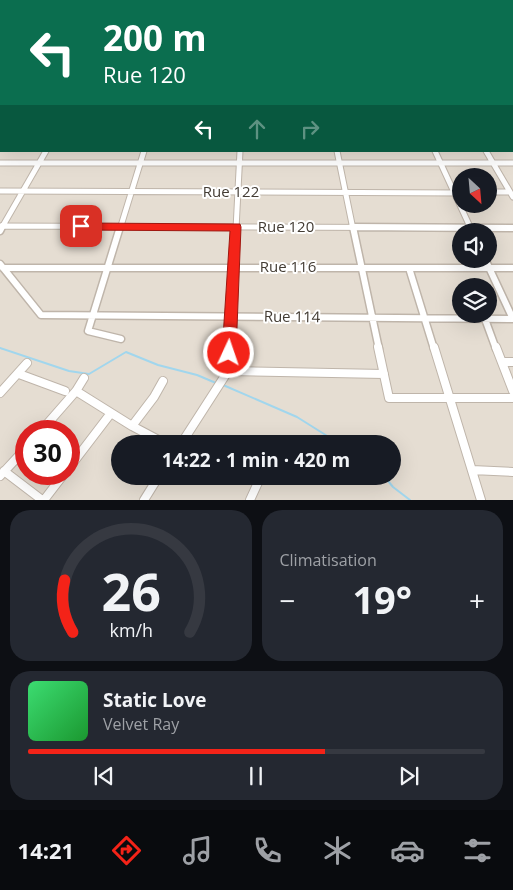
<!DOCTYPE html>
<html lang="fr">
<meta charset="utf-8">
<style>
:root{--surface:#171b24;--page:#242831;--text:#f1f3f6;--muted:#9ea1a6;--line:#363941;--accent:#f42318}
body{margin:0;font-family:"Open Sans",sans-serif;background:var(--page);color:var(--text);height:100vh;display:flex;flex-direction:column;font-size:19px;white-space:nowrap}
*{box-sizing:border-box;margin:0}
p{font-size:16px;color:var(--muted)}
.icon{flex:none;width:28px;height:28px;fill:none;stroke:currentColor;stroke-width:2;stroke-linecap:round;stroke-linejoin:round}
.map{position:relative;height:500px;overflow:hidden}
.panel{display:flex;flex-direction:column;gap:10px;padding:10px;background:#0d0f14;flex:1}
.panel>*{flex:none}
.hud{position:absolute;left:0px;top:0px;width:514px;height:152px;box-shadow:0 5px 20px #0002;background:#0b6e4f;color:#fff;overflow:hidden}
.needle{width:32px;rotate:154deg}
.tools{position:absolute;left:452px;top:168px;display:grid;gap:10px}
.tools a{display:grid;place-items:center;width:45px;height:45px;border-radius:50%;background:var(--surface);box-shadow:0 5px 20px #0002;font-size:25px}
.speed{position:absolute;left:15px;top:420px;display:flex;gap:10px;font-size:25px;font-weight:700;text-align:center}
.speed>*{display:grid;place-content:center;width:65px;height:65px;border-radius:50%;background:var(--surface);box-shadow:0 5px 20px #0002;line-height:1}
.speed .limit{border:8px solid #d22;background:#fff;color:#111}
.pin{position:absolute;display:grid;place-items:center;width:42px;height:42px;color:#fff;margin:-21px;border-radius:10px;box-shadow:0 2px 8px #0006}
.me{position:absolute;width:55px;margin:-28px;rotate:3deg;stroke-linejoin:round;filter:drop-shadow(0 0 4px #0008)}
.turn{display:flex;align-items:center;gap:18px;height:105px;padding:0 20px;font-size:22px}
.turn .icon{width:65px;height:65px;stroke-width:2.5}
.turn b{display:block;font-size:35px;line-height:42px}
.lanes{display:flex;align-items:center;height:48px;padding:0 20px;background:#0003;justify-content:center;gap:25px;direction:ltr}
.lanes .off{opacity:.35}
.big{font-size:38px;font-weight:700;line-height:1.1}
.panel .widget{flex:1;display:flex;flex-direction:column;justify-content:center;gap:8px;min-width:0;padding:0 18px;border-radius:20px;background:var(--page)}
.panel .dial{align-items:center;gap:0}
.dial svg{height:130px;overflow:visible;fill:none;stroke:var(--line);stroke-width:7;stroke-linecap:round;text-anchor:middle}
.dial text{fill:var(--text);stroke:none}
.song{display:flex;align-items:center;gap:15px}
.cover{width:60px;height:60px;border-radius:8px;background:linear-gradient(135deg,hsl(140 70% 55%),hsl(130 70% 35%))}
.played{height:5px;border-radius:2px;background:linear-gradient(90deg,var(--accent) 65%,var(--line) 65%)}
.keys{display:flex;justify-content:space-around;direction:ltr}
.heat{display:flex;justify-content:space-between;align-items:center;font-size:28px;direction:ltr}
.panel .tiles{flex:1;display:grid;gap:10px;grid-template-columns:1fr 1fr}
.widget:last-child{grid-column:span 2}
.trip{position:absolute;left:111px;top:435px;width:290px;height:50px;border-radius:25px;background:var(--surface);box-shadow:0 5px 20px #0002;font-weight:700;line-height:50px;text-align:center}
.menu{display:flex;height:80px;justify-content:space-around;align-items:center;background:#090b0e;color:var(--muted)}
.menu .icon{width:35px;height:35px}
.menu .current{color:var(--accent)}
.menu b{font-size:22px;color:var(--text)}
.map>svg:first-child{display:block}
.residential{fill:#e5ddd2;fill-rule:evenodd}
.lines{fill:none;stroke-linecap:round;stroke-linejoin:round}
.stream-far1{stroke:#a1d6ed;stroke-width:1}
.stream{stroke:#a1d6ed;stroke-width:2}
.minor-far3-casing{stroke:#bfb5aa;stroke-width:4.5}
.minor-far2-casing{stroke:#bfb5aa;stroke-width:7}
.minor-far1-casing{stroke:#bfb5aa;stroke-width:9}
.minor-casing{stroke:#bfb5aa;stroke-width:10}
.minor-far3{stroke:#fff;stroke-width:3}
.minor-far2{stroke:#fff;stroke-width:5}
.minor-far1{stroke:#fff;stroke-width:6}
.minor{stroke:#fff;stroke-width:8}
.route{fill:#f42318;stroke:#9f1710}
.labels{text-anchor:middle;stroke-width:4;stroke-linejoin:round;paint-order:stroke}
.street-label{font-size:15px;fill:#433c34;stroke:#fff}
</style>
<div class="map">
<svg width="513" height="500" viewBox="0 0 513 500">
<rect width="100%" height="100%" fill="#f1ece4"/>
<path class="residential" d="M 0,0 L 404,1 L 1,1 L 1,151 L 512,151 L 513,65 L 513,500 L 0,500 ZM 461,176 L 489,176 L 489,204 L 461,204 ZM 461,231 L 489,231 L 489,259 L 461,259 ZM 461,286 L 489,286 L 489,314 L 461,314 ZM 26,431 L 69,431 L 69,474 L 26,474 ZM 120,444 L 392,444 L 392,476 L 120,476 Z"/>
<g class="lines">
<path class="stream-far1" d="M 0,348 L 2,349"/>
<path class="stream" d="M 0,348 L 69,371 L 89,374 L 126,352 L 158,365 L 197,375 L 216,383
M 223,385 L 297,417 L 340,444
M 384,476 L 393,487 L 410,500"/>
<g class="minor-far3-casing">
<path id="minor-far3" d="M 391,0 L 395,1
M 18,1 L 20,0
M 356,1 L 361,0
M 0,18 L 1,16"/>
</g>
<g class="minor-far2-casing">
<path id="minor-far2" d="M 337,151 L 353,229
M 435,151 L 471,229
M 486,151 L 513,197
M 0,163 L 513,163
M 0,191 L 461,193
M 489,192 L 510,192
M 0,226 L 513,228
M 1,229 L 46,151
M 120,229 L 144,151
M 236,229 L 240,151"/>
</g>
<g class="minor-far1-casing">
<path id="minor-far1" d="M 120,227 L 88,331 L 121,339
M 352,227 L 513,228
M 353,227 L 379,349
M 0,231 L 2,227
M 485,259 L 513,319
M 0,264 L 41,315 L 513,319
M 3,268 L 513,268
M 409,268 L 434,349
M 485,319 L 496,349
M 229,349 L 236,227"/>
</g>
<g class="minor-casing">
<path id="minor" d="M 378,347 L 389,398 L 513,398
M 434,347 L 481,500
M 496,347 L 513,391
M 502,362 L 513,362
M 228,371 L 384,374
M 19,374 L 65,391
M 76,391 L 132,426 L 166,444
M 0,393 L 27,363
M 132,426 L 154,397 L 163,381
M 41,431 L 76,391 L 84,378
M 181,444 L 228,371 L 229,347
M 279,444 L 282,440
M 69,468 L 111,413
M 472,470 L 513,472
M 4,471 L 42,500
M 0,476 L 26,448
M 44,500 L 64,474
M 144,500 L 159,476
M 250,500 L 261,476"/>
</g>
<use href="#minor-far3" class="minor-far3"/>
<use href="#minor-far2" class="minor-far2"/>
<use href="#minor-far1" class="minor-far1"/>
<use href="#minor" class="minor"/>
</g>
<path class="route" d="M 81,223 L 240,224 L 241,227 L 236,353 L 234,357 L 229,359 L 224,357 L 222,353 L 230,231 L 81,230 L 76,226 Z"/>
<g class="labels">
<g class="street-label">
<text x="231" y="197">Rue 122</text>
<text x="286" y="232">Rue 120</text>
<text x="288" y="272">Rue 116</text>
<text transform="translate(292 317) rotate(1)" y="5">Rue 114</text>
</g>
</g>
</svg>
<div class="tools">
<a><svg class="needle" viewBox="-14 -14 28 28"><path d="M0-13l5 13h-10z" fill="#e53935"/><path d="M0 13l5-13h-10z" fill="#9ea1a6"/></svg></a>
<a><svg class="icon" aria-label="sound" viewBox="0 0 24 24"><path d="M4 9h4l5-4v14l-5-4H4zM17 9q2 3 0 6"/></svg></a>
<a><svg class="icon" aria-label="layers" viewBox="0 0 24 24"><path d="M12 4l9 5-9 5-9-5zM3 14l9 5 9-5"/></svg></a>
</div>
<div class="speed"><div class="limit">30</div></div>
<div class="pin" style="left:81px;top:226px;background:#d93025"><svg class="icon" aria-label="arrive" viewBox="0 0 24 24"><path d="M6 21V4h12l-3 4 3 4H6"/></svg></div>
<svg class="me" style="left:229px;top:353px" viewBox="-20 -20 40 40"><circle r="17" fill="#f42318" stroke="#fff" stroke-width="3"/><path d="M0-11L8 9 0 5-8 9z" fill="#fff"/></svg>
<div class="trip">14:22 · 1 min · 420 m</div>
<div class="hud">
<div class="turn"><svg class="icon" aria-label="left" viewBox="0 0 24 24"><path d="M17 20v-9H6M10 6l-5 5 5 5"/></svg><div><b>200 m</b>Rue 120</div></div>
<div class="lanes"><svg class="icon" aria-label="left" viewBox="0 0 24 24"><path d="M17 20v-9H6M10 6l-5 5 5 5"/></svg><svg class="icon off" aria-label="ahead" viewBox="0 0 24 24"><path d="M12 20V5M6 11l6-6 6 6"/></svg><svg class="icon off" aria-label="right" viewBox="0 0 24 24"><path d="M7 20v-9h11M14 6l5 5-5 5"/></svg></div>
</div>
</div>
<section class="panel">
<div class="tiles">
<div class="widget dial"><svg viewBox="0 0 100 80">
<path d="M14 69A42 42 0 1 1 86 69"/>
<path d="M14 69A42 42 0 0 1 9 37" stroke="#f42318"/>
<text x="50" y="56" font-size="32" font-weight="700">26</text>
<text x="50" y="72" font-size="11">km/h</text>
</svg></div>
<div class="widget"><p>Climatisation</p>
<div class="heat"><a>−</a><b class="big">19°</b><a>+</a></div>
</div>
<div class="widget">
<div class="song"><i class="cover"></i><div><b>Static Love</b><p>Velvet Ray</p></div></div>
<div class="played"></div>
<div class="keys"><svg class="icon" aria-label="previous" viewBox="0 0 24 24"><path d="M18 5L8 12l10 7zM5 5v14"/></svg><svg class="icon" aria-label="pause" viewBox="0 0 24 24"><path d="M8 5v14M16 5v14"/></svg><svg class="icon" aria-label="next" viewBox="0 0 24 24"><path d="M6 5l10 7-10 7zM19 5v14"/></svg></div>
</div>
</div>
</section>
<nav class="menu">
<b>14:21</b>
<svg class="icon current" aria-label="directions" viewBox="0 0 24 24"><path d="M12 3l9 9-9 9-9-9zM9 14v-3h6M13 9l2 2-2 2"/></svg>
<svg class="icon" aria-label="music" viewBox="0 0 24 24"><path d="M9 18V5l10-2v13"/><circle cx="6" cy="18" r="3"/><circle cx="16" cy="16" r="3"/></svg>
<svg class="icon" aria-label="phone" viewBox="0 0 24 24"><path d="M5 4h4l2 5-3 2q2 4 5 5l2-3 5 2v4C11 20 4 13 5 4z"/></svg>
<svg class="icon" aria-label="climate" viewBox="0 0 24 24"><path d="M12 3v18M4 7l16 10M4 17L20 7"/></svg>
<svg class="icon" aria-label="car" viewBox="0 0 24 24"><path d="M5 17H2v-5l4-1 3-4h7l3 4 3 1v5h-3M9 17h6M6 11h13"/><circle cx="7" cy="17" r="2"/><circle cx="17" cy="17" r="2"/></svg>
<svg class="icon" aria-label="filters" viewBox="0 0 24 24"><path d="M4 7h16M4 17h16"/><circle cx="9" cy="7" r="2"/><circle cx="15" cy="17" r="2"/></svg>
</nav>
